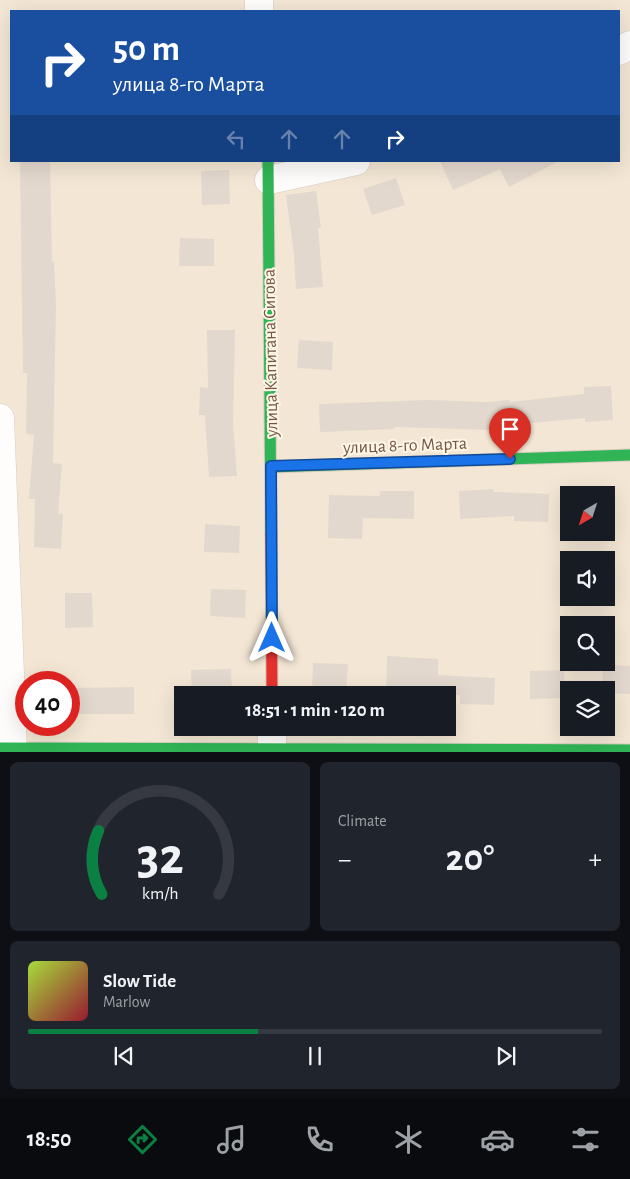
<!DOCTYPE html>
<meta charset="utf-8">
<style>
:root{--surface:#171b24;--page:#20242c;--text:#f1f3f6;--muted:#9ea1a6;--line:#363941;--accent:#0b8043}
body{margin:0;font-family:"Alegreya Sans",sans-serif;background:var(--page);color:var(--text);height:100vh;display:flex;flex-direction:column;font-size:19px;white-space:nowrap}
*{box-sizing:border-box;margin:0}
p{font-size:16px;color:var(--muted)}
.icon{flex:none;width:28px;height:28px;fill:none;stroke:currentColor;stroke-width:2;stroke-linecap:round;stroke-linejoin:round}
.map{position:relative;height:752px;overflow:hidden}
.drawer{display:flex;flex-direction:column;gap:10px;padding:10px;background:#0d0f14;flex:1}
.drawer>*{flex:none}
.top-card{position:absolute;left:10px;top:10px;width:610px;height:152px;border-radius:0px;box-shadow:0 5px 20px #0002;background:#1a4fa0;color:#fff;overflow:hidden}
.needle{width:32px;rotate:219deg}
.fabs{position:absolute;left:560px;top:486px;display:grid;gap:10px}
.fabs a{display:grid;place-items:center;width:55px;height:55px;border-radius:0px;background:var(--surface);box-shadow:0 5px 20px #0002;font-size:25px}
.speed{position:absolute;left:15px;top:671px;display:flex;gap:10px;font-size:25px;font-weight:700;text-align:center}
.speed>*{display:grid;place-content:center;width:65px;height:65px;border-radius:50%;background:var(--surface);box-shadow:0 5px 20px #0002;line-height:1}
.speed .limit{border:8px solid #d22;background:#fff;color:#111}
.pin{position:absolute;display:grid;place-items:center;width:42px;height:42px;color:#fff;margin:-51px -21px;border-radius:50% 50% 50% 0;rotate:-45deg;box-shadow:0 0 5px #0007}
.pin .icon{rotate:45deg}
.me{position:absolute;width:55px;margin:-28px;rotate:0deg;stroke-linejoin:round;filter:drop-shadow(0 0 4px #0008)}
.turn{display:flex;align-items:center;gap:18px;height:105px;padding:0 20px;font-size:22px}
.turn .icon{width:65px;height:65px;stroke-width:2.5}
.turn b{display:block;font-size:35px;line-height:42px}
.lanes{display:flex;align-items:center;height:48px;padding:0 20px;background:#0003;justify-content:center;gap:25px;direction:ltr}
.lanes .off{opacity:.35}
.big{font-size:38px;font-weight:700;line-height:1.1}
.drawer .widget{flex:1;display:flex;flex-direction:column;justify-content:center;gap:8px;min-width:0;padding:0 18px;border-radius:8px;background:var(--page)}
.drawer .dial{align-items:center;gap:0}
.dial svg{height:130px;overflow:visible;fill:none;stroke:var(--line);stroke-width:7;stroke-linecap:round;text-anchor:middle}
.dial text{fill:var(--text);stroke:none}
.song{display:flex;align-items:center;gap:15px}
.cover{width:60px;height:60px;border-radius:8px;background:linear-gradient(135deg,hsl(80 70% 55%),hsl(350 70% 35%))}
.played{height:5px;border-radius:2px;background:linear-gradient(90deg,var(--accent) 40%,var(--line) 40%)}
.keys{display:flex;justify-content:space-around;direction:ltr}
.heat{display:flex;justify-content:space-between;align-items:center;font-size:28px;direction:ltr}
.drawer .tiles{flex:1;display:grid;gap:10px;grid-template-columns:1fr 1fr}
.widget:last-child{grid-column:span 2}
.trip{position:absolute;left:174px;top:686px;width:282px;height:50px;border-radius:0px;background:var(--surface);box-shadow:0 5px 20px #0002;font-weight:700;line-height:50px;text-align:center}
.menu{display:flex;height:80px;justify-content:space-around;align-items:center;background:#090b0e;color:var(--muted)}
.menu .icon{width:35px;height:35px}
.menu .active{color:var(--accent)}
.menu b{font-size:22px;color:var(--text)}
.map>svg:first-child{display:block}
.residential{fill:#f3e6d4;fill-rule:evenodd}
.building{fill:#e3d8cd}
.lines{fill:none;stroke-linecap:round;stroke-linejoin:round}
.street-casing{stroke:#d8cdc4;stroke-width:29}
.fast-casing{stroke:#d7ccc2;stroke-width:13}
.jam-casing{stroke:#d7ccc2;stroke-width:13}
.street{stroke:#fefdfb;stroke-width:28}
.fast{stroke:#30b455;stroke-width:11}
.jam{stroke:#e5322d;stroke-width:11}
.route-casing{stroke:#114b97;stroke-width:12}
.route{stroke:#1a73e8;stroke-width:9}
.labels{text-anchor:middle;stroke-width:4;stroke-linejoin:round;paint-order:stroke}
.street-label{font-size:18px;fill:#755745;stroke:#fff6e6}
</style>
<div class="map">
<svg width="630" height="752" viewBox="0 0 630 752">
<rect width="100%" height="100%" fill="#f7f0e5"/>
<path class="residential" d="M 0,0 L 630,0 L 630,751 L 0,752 ZM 11,11 L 619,11 L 619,161 L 11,161 ZM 569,495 L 606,495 L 606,532 L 569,532 ZM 569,560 L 606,560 L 606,598 L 569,598 ZM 569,625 L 606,625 L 606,662 L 569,662 ZM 26,682 L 69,682 L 69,725 L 26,725 ZM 569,690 L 606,690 L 606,728 L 569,728 ZM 182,695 L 448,695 L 448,728 L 182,728 Z"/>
<path class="building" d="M 20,161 L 50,161 L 52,262 L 54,261 L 56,303 L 53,463 L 62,464 L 58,514 L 63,514 L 61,549 L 34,547 L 35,499 L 29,499 L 34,435 L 26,434 L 27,373 L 23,373 Z
M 440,161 L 559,161 L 509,187 L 500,169 L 453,190 Z
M 229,170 L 230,204 L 202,205 L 201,171 Z
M 396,178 L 405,205 L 372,215 L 363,189 Z
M 316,191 L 321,228 L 318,228 L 323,287 L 296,289 L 294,254 L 286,195 Z
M 180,238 L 214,239 L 214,266 L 179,266 Z
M 207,330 L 235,330 L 233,423 L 237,476 L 209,477 L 205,415 L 199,415 L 200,387 L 208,388 Z
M 299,340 L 333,342 L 332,370 L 297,368 Z
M 611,386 L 613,420 L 585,422 L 585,418 L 511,425 L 511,429 L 492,430 L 394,427 L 394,429 L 320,432 L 319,404 L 429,400 L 486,402 L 510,400 L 510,402 L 584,394 L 584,387 Z
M 493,489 L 494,492 L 549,494 L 548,522 L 514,521 L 514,516 L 460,519 L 459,491 Z
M 380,491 L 414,491 L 414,519 L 363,518 L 362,539 L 328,538 L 329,495 L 380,496 Z
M 205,524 L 240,526 L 239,553 L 204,552 Z
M 211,589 L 246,590 L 245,618 L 210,616 Z
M 65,593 L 92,593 L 93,627 L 65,628 Z
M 387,656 L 438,659 L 438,675 L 495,678 L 494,705 L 460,704 L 460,695 L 386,695 Z
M 313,663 L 348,664 L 346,692 L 312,690 Z
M 603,664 L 630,666 L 630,694 L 606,693 L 606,690 L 602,690 Z
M 231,669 L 232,695 L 192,695 L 191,670 Z
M 564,670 L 565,698 L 530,699 L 530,671 Z
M 134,687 L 134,714 L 69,714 L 69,688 Z"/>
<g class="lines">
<g class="street-casing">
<path id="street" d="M 259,0 L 259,11
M 619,51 L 630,45
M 269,180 L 356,161
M 0,418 L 13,752
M 272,728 L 272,748"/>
</g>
<g class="fast-casing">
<path id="fast" d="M 268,161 L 271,534
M 271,467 L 630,455
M 0,748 L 630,750"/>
</g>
<g class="jam-casing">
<path id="jam" d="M 271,534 L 272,695"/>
</g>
<use href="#street" class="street"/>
<use href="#fast" class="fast"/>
<use href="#jam" class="jam"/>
</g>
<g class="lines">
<g class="route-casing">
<path id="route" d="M 272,638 L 271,466 L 510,459"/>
</g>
<use href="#route" class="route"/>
</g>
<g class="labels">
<g class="street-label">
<text transform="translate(270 353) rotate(-91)" y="6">улица Капитана Сигова</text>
<text transform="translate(405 445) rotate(-2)" y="6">улица 8-го Марта</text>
</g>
</g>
</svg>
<div class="fabs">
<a><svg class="needle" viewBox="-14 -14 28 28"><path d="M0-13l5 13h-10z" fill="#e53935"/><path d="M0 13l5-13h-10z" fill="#9ea1a6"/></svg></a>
<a><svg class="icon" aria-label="sound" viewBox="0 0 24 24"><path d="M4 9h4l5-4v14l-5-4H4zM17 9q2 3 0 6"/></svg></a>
<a><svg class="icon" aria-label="search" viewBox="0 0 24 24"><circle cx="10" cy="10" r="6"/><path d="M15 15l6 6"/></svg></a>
<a><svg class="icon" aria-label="layers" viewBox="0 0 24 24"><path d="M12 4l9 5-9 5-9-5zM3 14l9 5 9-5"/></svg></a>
</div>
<div class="speed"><div class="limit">40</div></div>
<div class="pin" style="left:510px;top:459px;background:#d93025"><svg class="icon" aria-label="arrive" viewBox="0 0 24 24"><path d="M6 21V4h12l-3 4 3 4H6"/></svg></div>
<svg class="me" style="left:272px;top:638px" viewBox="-20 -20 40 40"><path d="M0-17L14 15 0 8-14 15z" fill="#1a73e8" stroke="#fff" stroke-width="4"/></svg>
<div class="trip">18:51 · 1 min · 120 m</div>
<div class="top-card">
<div class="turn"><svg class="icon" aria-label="right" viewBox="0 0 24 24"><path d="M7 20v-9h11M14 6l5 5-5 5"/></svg><div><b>50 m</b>улица 8-го Марта</div></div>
<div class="lanes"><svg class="icon off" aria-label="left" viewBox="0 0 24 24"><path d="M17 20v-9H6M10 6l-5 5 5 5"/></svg><svg class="icon off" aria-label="ahead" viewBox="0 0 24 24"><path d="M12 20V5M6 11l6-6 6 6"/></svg><svg class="icon off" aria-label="ahead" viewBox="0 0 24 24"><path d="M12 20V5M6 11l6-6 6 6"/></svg><svg class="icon" aria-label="right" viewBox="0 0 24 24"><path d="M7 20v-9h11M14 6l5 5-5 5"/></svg></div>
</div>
</div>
<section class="drawer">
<div class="tiles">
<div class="widget dial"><svg viewBox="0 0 100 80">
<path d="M14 69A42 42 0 1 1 86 69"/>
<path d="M14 69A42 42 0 0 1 12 30" stroke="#0b8043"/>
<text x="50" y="56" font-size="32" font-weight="700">32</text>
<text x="50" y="72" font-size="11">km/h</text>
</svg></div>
<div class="widget"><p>Climate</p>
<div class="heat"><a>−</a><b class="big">20°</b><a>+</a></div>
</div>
<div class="widget">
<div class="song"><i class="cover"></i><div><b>Slow Tide</b><p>Marlow</p></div></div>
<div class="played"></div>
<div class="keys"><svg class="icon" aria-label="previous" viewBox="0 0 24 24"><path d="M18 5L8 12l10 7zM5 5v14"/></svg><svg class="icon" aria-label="pause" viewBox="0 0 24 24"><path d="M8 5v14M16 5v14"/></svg><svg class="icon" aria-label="next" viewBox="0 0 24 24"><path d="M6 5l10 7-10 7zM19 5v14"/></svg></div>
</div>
</div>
</section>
<nav class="menu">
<b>18:50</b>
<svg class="icon active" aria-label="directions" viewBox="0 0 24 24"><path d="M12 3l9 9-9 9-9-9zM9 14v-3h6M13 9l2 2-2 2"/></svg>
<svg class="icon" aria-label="music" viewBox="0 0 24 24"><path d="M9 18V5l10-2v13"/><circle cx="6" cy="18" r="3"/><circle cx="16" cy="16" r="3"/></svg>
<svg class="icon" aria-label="phone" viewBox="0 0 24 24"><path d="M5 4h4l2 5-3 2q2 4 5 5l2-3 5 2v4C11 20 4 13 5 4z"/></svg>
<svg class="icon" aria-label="climate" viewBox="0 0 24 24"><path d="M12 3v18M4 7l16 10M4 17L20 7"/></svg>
<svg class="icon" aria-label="car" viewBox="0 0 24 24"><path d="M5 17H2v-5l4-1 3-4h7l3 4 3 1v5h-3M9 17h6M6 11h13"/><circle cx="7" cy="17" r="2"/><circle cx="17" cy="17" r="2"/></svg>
<svg class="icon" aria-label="filters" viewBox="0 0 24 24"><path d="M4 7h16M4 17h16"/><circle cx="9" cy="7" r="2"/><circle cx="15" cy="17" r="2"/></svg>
</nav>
